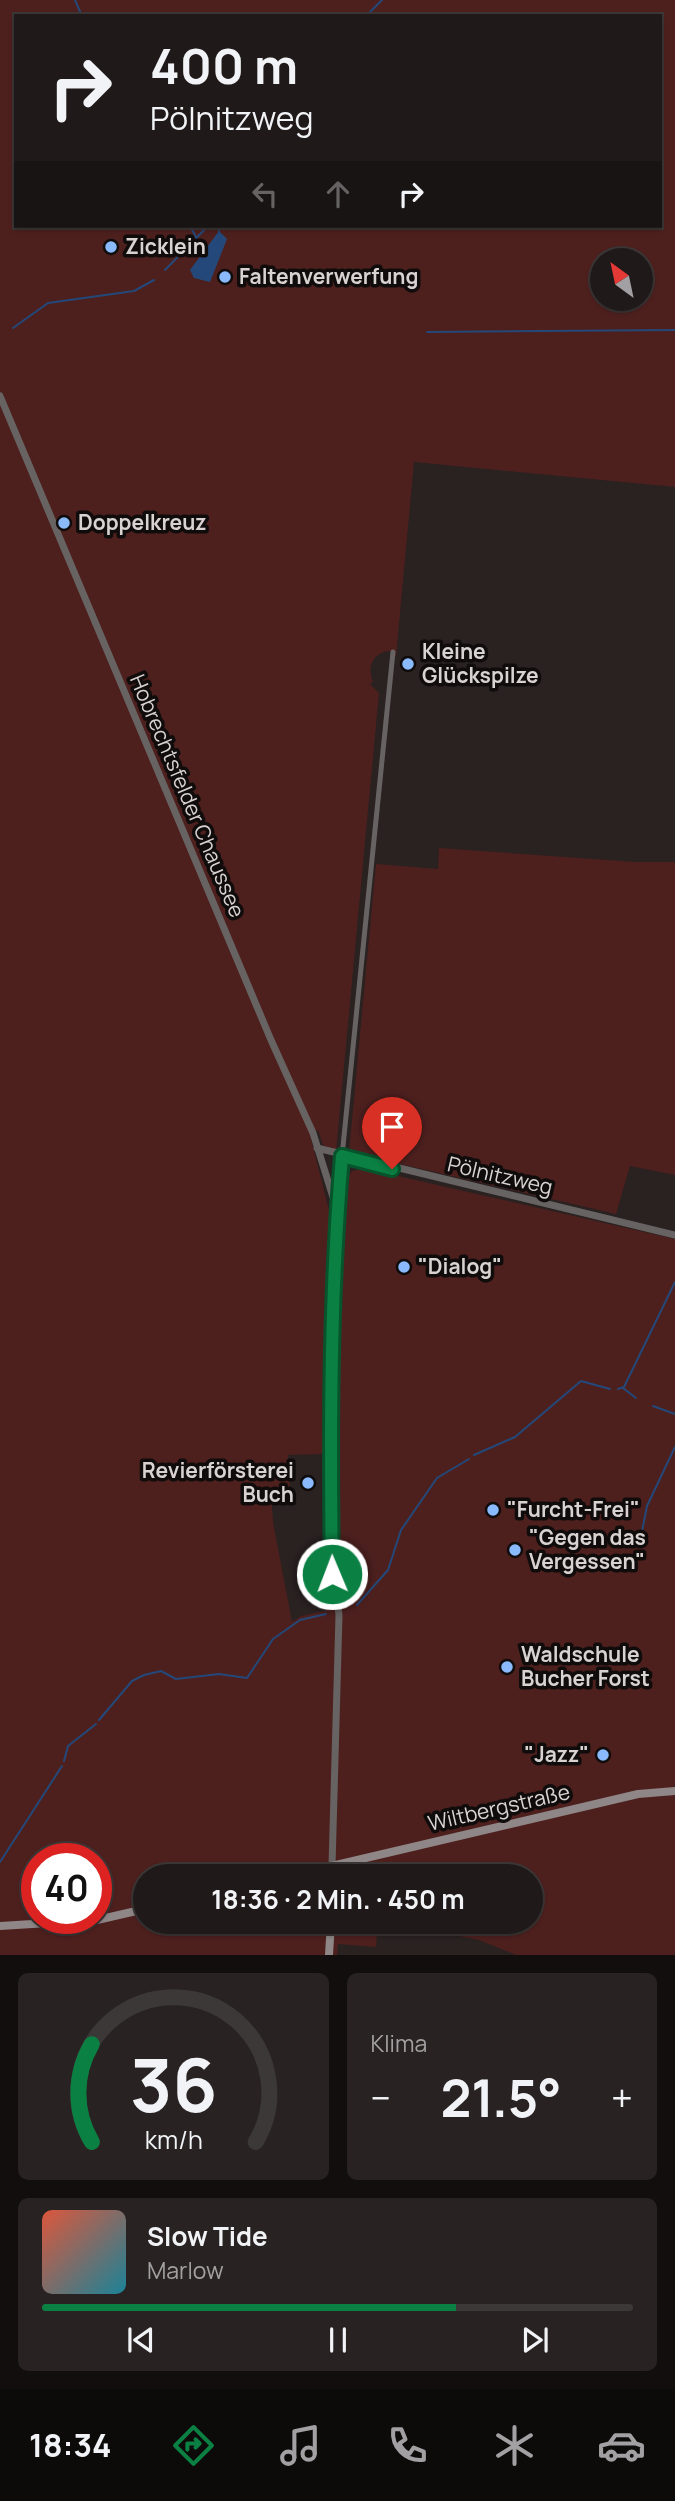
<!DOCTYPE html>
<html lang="de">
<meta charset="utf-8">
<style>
:root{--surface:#201919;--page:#282222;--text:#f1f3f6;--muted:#a2a0a2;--line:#3d3838;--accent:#0b8043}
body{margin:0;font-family:Manrope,sans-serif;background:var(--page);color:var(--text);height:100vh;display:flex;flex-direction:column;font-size:26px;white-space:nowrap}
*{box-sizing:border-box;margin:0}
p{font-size:23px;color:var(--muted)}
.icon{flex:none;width:38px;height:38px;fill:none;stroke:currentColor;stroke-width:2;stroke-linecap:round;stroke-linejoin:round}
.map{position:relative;height:1955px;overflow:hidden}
.panel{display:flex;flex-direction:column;gap:18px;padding:18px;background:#120e0e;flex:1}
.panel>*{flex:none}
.banner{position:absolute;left:14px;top:14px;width:648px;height:214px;border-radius:0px;box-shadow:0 2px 5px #0004,0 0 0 2px var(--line);background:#201919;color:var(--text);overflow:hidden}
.needle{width:46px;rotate:327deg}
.controls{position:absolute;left:590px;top:248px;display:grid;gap:14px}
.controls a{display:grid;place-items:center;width:63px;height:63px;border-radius:50%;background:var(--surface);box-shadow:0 2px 5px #0004,0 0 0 2px var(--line);font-size:35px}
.speed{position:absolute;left:21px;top:1843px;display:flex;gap:14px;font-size:35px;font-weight:700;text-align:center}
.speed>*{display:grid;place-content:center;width:91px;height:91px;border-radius:50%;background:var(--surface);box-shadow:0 2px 5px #0004,0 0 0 2px var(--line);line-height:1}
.speed .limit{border:10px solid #d22;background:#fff;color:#111}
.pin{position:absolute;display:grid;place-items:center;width:60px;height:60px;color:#fff;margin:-72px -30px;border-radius:50% 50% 50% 0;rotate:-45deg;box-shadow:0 0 7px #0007}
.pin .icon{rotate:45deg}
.me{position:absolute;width:77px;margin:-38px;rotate:359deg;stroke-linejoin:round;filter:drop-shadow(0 0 5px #0008)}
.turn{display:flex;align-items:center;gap:24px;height:147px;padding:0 21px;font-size:32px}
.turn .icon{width:91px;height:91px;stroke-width:2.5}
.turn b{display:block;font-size:49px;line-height:60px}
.lanes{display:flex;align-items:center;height:66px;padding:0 21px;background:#0003;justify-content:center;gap:35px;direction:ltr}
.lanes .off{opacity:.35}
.big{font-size:52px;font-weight:700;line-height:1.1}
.panel .tile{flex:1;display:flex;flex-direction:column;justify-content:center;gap:10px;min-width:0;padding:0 24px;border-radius:10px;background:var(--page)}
.panel .dial{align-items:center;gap:0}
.dial svg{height:182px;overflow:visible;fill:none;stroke:var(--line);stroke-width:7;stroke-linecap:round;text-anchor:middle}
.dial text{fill:var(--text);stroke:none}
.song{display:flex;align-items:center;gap:21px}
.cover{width:84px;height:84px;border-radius:10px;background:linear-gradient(135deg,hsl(10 70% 55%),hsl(190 70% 35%))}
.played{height:7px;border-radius:4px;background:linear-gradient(90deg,var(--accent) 70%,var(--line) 70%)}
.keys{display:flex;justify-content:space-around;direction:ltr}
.heat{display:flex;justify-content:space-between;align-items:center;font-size:38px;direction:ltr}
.panel .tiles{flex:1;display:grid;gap:18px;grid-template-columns:1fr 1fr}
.tile:last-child{grid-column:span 2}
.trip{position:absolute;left:133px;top:1864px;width:410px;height:70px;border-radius:35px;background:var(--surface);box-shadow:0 2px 5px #0004,0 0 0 2px var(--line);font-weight:700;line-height:70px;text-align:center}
.dock{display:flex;height:112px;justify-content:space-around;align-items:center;background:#0d0a0a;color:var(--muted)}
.dock .icon{width:49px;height:49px}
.dock .active{color:var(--accent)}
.dock b{font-size:32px;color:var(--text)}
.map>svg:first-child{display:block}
.green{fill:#4d201e;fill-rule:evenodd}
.water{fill:#244879}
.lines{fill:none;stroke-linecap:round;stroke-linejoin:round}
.stream{stroke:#244879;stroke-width:2}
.minor{stroke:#686363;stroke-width:5}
.tertiary{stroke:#686363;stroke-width:7}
.secondary{stroke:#8f8787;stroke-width:8}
.route-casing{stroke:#07532c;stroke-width:18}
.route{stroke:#0b8043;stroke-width:12}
.poi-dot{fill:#8abafc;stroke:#100c0c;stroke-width:2.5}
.labels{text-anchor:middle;stroke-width:7;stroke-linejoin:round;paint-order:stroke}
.poi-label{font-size:21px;font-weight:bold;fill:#d8d2d1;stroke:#100c0c;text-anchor:start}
.street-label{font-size:21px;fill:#d8d2d1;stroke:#100c0c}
</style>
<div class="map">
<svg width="675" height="1955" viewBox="0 0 675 1955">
<rect width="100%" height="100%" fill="#2a2121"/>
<path class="green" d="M 0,0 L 675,0 L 675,487 L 414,462 L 396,656 L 389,651 C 372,653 367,668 373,682 L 370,684 L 379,693 L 336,1152 L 323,1145 L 318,1130 L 310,1135 L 330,1214 L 332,1242 L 342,1237 L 347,1178 L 352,1171 L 363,1168 L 675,1239 L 675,1955 L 516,1955 L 479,1940 L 445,1933 L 396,1931 L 397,1922 L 530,1922 L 530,1876 L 145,1876 L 145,1922 L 378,1922 L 376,1947 L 338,1944 L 337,1955 L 0,1955 ZM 16,16 L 660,16 L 660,226 L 16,226 ZM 602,261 L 640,261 L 640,299 L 602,299 ZM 325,1454 L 325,1546 L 333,1609 L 301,1616 L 292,1622 L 273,1522 L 271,1492 L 290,1490 L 288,1455 ZM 37,1858 L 96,1858 L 96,1918 L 37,1918 Z
M 439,848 L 635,862 L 675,862 L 675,1175 L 630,1166 L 616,1214 L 349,1152 L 376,864 L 438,869 Z"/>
<path class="water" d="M 219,231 L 227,239 L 210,282 L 194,278 L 190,270 Z"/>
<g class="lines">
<path class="stream" d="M 75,0 L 82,16
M 366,16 L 382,0
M 190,226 L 196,237
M 219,226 L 219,231
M 165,270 L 208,226
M 13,328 L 48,303 L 134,291 L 154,280
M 427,332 L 675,330
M 623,1388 L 636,1398
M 618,1389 L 624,1387 L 675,1282
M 653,1406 L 675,1414
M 474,1455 L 515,1437 L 581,1381 L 610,1389
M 642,1531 L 647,1506 L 675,1447
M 357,1605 L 388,1570 L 401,1530 L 437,1478 L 469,1459
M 99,1720 L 132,1681 L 144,1675 L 161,1671 L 176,1679 L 219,1674 L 247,1678 L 273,1639 L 300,1620 L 326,1614
M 64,1761 L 68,1746 L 96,1724
M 0,1862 L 62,1766"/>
<path class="minor" d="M 342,1156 L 393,652"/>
<path class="tertiary" d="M 0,396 L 271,1040 L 313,1133 L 337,1210
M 317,1148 L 675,1235
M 332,1866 L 339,1615 C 328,1532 331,1448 333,1364 C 335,1295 336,1226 342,1156"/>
<path class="secondary" d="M 289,1876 L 638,1794 L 675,1791
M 0,1926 L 97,1920 L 145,1909
M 329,1955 L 331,1922"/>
</g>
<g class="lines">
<g class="route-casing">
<path id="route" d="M 332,1574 C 330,1435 330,1295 342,1156 L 392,1169"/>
</g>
<use href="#route" class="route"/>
</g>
<g class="poi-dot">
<circle cx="111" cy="247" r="7"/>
<circle cx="225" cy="277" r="7"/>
<circle cx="64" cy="523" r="7"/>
<circle cx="408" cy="664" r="7"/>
<circle cx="404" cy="1267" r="7"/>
<circle cx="308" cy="1483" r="7"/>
<circle cx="493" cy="1510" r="7"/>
<circle cx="515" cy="1550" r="7"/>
<circle cx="507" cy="1667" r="7"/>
<circle cx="603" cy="1755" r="7"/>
</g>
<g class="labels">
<g class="poi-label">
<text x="125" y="254">Zicklein</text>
<text x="239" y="284">Faltenverwerfung</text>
<text x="78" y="530">Doppelkreuz</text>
<text x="422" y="659">Kleine<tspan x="422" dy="24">Glückspilze</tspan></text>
<text x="418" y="1274">"Dialog"</text>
<text x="294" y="1478" text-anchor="end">Revierförsterei<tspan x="294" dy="24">Buch</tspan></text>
<text x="507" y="1517">"Furcht-Frei"</text>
<text x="529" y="1545">"Gegen das<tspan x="529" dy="24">Vergessen"</tspan></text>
<text x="521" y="1662">Waldschule<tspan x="521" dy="24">Bucher Forst</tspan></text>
<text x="589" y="1762" text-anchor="end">"Jazz"</text>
</g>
<g class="street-label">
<text transform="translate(187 796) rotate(67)" y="7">Hobrechtsfelder Chaussee</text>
<text transform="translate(500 1176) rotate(13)" y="7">Pölnitzweg</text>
<text transform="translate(499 1808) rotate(-13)" y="7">Wiltbergstraße</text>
</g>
</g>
</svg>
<div class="controls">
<a><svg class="needle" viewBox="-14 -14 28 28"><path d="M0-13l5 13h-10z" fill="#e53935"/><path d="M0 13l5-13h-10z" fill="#a2a0a2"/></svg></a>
</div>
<div class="speed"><div class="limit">40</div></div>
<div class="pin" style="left:392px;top:1169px;background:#d93025"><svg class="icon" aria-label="arrive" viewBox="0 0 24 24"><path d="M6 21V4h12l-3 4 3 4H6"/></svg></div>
<svg class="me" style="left:332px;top:1574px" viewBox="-20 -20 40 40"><circle r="17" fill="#0b8043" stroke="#fff" stroke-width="3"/><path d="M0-11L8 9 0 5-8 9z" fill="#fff"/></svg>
<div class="trip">18:36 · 2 Min. · 450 m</div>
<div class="banner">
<div class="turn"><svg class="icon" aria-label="right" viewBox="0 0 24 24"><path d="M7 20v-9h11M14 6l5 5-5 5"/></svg><div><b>400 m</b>Pölnitzweg</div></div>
<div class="lanes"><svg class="icon off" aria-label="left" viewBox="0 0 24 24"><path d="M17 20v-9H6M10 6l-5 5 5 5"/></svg><svg class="icon off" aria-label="ahead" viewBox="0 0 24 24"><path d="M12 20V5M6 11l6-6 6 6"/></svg><svg class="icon" aria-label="right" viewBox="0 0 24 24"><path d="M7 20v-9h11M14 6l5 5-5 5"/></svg></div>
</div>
</div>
<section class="panel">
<div class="tiles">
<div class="tile dial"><svg viewBox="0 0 100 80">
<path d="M14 69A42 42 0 1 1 86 69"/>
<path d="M14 69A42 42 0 0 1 14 26" stroke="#0b8043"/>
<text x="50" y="56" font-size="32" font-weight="700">36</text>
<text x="50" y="72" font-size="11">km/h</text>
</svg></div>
<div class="tile"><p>Klima</p>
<div class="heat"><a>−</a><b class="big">21.5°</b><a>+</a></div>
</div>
<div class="tile">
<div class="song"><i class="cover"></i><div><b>Slow Tide</b><p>Marlow</p></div></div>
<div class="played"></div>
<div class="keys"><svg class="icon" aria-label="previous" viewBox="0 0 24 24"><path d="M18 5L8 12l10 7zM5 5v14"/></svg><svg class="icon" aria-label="pause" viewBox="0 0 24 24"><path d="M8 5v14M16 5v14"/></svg><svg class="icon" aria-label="next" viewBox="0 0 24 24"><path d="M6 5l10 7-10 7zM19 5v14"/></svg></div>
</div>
</div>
</section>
<nav class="dock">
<b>18:34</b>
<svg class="icon active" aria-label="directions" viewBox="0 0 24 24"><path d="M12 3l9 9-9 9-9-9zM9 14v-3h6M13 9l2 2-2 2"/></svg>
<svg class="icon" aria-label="music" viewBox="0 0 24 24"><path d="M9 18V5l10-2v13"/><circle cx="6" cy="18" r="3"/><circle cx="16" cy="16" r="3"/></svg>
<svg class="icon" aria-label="phone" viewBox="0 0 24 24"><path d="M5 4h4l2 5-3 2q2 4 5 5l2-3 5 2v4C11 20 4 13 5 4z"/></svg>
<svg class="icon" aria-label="climate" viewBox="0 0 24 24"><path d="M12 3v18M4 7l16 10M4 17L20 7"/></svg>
<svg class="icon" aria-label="car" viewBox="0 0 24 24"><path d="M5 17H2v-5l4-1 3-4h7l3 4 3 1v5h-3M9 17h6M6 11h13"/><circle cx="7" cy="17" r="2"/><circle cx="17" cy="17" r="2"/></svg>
</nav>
